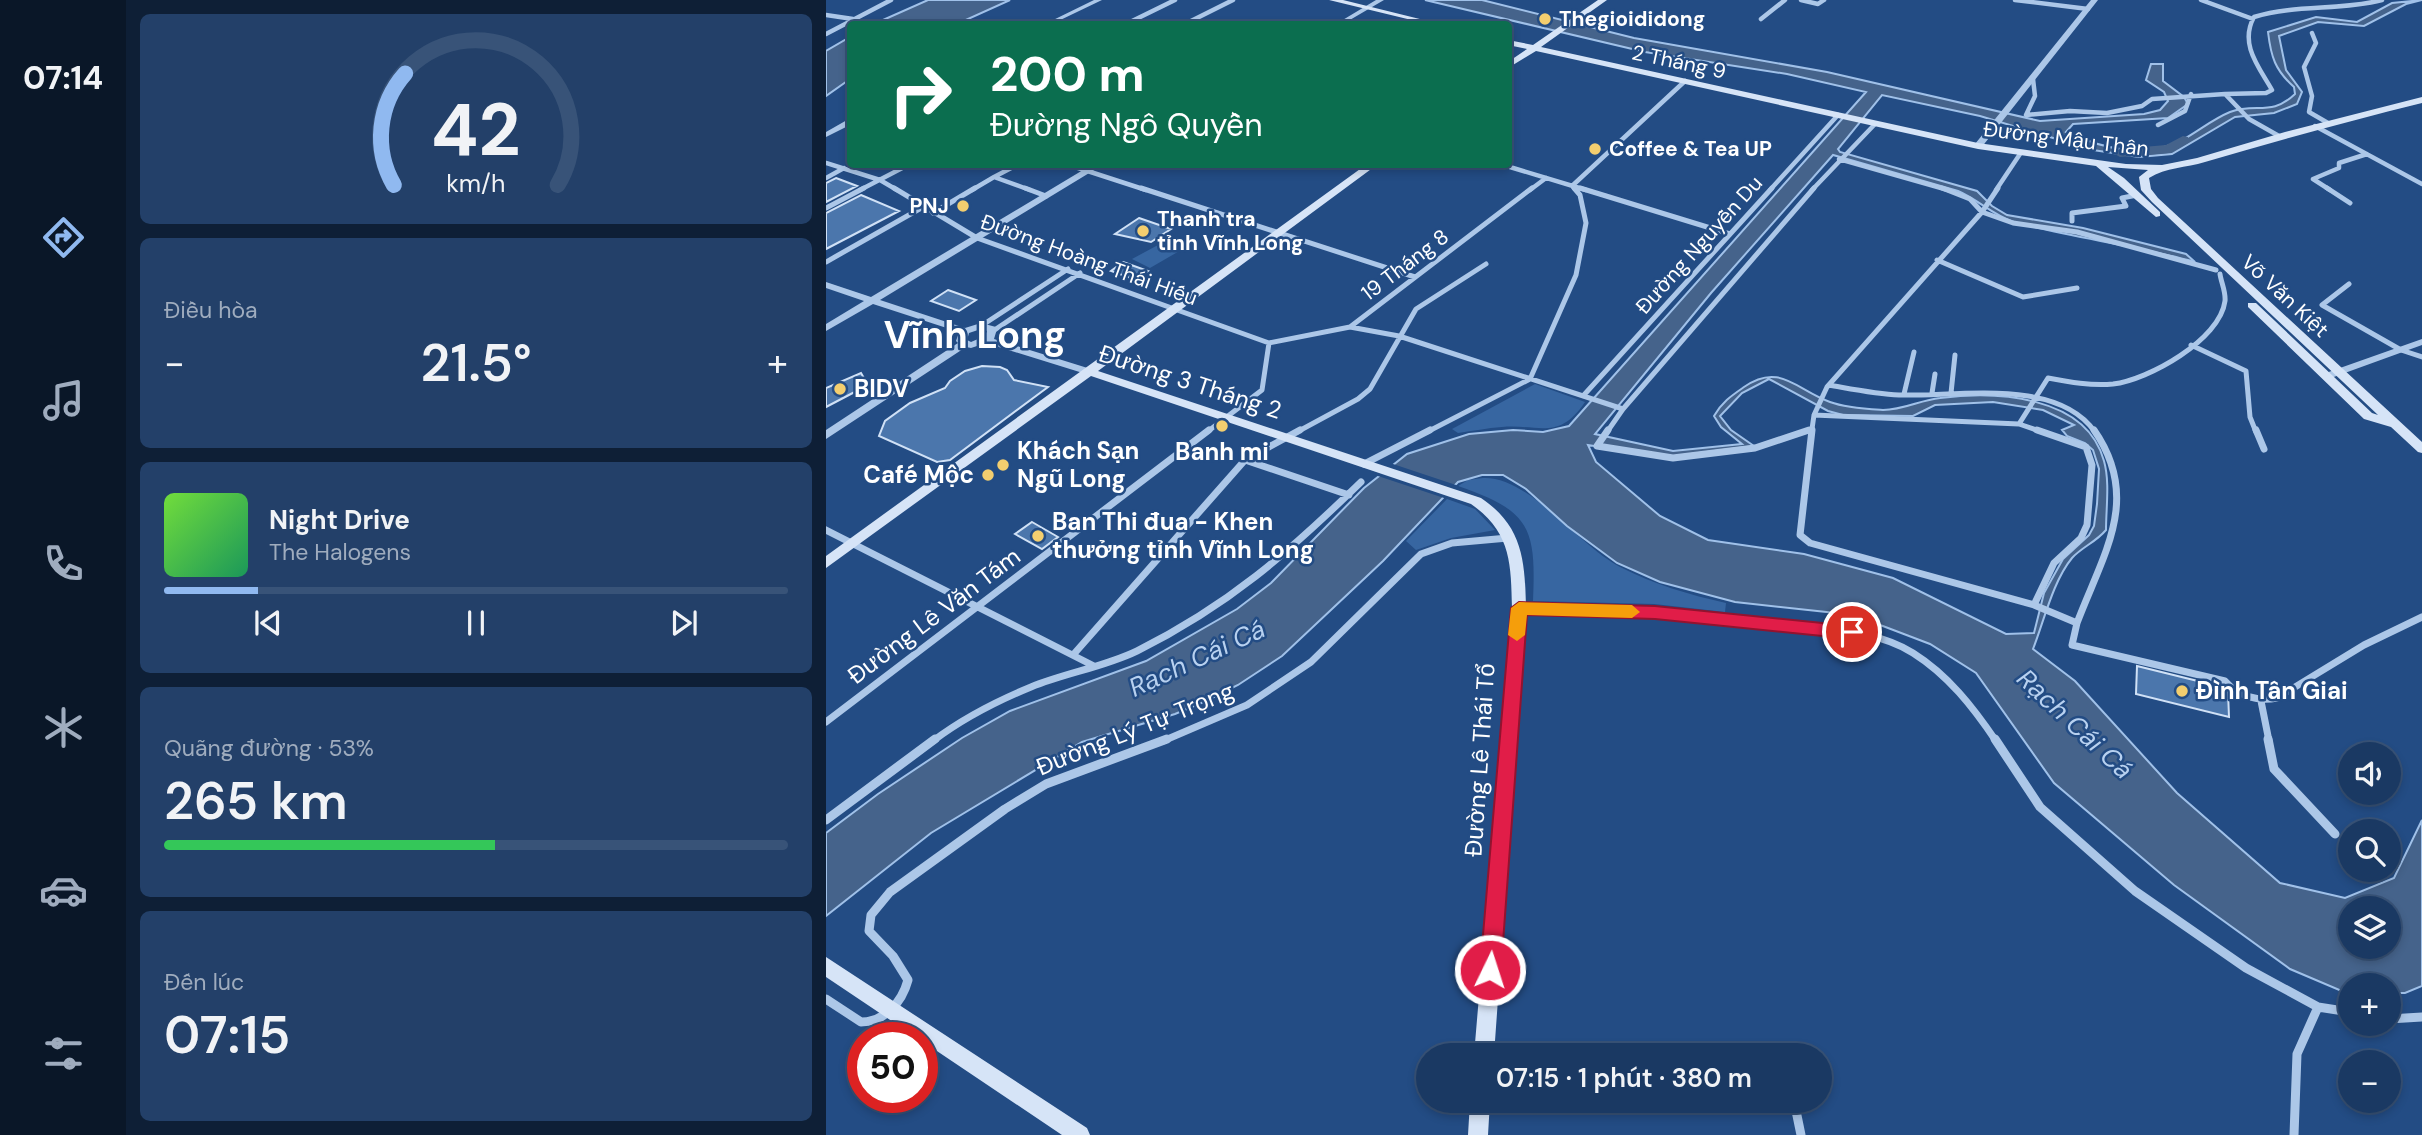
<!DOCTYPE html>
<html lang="vi">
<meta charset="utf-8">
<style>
:root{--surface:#1a3963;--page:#234069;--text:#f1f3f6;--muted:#9facbe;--line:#385378;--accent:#90b9f0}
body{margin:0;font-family:"DM Sans",sans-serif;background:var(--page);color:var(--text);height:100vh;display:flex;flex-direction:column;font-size:26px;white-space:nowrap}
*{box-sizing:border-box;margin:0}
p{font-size:23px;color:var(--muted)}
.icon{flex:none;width:38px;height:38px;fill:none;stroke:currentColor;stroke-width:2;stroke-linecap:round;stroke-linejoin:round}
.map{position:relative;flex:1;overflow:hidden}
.panel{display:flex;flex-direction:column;gap:14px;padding:14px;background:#0e1f36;width:700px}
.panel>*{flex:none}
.guide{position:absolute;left:21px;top:21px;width:665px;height:147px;border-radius:7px;box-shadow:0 4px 10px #0003,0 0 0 2px var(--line);background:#0b6e4f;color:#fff;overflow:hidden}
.fabs{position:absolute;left:1512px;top:742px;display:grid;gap:14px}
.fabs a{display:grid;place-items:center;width:63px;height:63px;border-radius:50%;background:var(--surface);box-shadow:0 4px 10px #0003,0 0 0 2px var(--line);font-size:35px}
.speed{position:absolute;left:21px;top:1022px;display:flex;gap:14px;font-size:35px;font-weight:700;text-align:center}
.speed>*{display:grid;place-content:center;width:91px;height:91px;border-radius:50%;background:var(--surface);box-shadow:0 4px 10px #0003,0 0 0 2px var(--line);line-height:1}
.speed .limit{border:10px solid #d22;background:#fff;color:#111}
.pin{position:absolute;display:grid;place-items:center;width:60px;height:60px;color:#fff;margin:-30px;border:4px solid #fff;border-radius:50%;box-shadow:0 2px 7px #0007}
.me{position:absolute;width:77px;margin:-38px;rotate:4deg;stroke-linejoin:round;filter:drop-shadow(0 0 5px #0008)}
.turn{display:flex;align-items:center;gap:24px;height:147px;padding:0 28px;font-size:32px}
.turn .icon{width:91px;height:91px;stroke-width:2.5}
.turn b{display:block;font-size:49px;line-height:60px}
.big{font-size:52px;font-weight:600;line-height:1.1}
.panel .widget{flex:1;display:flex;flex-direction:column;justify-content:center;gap:10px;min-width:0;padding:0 24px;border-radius:10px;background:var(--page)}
.panel .dial{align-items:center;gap:0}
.dial svg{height:182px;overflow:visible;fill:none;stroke:var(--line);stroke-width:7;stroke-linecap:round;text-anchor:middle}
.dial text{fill:var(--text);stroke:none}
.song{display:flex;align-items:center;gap:21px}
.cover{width:84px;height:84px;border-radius:10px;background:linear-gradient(135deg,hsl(100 70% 55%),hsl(150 70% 35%))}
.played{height:7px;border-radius:4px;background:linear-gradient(90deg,var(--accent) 15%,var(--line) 15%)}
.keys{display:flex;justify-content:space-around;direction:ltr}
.heat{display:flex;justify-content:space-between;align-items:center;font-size:38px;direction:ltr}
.charge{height:10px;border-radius:5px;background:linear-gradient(90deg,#34c759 53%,var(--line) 0)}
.trip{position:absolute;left:590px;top:1043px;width:416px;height:70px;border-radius:35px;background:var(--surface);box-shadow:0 4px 10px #0003,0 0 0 2px var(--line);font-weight:600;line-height:70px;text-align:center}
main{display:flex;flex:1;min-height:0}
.menu{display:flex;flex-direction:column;width:126px;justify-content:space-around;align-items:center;background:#0a1728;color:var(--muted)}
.menu .icon{width:49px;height:49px}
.menu .active{color:var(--accent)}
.menu b{font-size:32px;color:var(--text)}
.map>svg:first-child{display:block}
.green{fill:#3766a1}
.water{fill:#45638b;stroke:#a0c1e9;stroke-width:2;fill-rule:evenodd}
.pier{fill:#234c84}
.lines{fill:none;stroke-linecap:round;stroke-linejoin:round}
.river{fill:#45638b;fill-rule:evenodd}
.building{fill:#4b76ac;stroke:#d0e1f6;stroke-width:2}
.minor-far3{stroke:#acc7e8;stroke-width:4.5}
.minor-far2{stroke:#acc7e8;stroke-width:5}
.minor-far1{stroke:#acc7e8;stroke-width:7}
.minor{stroke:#acc7e8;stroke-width:9}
.tertiary{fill:#acc7e8;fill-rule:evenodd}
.secondary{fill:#d6e4f7;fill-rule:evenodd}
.route{fill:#e11d48;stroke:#92132f;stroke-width:2}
.slow{fill:#f59e0b}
.poi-dot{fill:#f3ce6f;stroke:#234c84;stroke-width:2.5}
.labels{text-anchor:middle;stroke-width:5;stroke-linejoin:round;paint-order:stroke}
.far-poi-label{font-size:21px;font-weight:bold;fill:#fff;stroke:#234c84;text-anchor:start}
.far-street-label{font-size:21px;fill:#fff;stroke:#234c84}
.street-label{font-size:24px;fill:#fff;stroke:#234c84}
.poi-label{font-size:24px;font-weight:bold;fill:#fff;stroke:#234c84;text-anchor:start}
.water-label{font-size:26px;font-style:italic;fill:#b8d1f0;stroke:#234c84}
.town-label{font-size:38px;font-weight:bold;fill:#fff;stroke:#234c84}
</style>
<main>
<nav class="menu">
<b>07:14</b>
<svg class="icon active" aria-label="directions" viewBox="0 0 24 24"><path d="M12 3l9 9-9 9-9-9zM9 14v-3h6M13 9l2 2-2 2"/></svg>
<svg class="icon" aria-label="music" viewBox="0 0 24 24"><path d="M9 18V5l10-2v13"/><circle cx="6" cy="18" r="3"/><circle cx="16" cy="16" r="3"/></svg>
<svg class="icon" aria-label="phone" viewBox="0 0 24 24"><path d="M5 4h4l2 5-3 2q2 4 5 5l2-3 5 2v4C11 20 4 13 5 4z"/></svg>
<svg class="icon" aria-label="climate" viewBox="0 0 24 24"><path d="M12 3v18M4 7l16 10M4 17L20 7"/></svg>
<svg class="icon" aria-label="car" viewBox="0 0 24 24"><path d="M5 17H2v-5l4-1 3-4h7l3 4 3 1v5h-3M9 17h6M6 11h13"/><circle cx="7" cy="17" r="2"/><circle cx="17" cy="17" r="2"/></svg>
<svg class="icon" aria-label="filters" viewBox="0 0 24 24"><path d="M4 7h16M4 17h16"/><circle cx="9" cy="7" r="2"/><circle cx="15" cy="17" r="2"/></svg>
</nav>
<section class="panel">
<div class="widget dial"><svg viewBox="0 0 100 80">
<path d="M14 69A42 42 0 1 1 86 69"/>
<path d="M14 69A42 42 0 0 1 19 20" stroke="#90b9f0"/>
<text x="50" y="56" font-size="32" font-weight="700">42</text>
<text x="50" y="72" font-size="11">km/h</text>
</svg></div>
<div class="widget"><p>Điều hòa</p>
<div class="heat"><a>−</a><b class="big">21.5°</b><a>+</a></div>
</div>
<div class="widget">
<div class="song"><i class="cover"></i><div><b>Night Drive</b><p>The Halogens</p></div></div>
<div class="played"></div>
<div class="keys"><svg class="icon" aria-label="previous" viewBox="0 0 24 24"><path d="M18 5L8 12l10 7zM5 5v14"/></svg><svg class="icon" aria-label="pause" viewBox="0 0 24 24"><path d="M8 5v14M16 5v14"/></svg><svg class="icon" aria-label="next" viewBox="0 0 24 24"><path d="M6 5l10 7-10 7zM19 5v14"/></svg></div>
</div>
<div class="widget"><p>Quãng đường · 53%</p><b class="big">265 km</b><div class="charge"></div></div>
<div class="widget"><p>Đến lúc</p><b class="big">07:15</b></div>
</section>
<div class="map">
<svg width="1596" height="1135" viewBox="0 0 1596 1135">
<rect width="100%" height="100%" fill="#234c84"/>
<path class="green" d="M 345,238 L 362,246 L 324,268 L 306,259 Z
M 709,384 L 759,402 C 733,441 714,424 676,427 C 661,428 647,431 632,433 L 626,429 Z
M 657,478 C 703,476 752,545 794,567 C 827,584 864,595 900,603 L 899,612 L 828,604 L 707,601 C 710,528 705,511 632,486 L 642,480 Z
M 621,499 L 649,509 L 669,530 L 625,538 L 590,550 L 580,541 Z"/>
<path class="water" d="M 102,0 L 184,0 L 131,24 L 48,24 Z
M 599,0 L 656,0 L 808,38 L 1001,72 L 1214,121 L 1318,114 L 1334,110 L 1342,101 L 1338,92 L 1320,80 L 1325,64 L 1337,64 L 1337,81 L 1358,97 L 1362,104 L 1342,118 L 1247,124 L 1240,132 C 1278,149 1320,160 1358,139 C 1374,130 1387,119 1404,112 C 1430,102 1445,117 1469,94 L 1468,87 C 1449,70 1445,57 1442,32 L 1490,17 L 1531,22 L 1566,3 L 1596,0 L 1580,4 L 1538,26 L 1492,22 L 1453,36 L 1460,70 L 1476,92 L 1471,104 L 1448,113 L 1409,117 L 1346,154 L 1313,157 L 1267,150 L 1154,116 L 1056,95 L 1012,149 L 1014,152 L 1151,191 L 1166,206 L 1181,215 L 1257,228 L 1360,254 L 1369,262 C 1309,245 1247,238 1188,222 C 1166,215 1153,200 1132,191 L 1007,155 L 885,293 L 769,434 L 847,451 L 916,444 L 895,427 L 888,416 C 896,402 905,396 918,387 C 954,362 970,390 1004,402 C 1020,408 1041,409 1057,410 C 1078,410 1094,400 1114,398 C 1170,391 1260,395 1278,461 C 1284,482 1280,508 1280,530 C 1270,542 1256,547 1246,558 C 1227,581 1218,621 1207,649 L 1249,681 L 1351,793 L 1454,883 L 1519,898 L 1568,878 L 1596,820 L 1596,986 L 1579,993 L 1563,993 L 1563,985 L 1524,985 L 1524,992 L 1518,992 L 1464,969 L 1348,885 L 1228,783 L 1150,673 L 1104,644 L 1028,615 L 909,602 L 834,582 L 791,563 L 741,526 L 700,489 L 677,475 L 656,475 L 632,482 L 557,561 L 456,656 L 412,685 L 380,701 L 349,714 L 256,742 L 105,833 L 0,916 L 0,833 L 52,794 L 136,738 L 184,711 L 320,661 L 411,609 L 445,583 L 538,488 L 581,454 L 643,434 L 687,430 L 717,432 L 743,426 L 1040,92 L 961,74 L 819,52 ZM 943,379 L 1002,411 L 1017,415 L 1087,416 L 1109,405 L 1167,402 L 1217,410 L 1248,425 L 1236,430 L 1241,436 L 1259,443 L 1267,450 L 1273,469 L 1271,504 L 1268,526 L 1263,535 L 1237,559 L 1218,593 L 1208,633 L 1180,634 L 1067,578 L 978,554 L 882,540 L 834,516 L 770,462 L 762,445 L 841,457 L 928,446 L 905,430 L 894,416 L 916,393 ZM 1524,908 L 1563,908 L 1563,947 L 1524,947 Z
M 24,37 L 24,79 L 0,96 L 0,51 Z"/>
<path class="pier" d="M 564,463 L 633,486 L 621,499 L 549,475 Z"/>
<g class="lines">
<path class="river" d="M 1357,136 L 1362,137 L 1362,143 L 1343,153 L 1294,157 L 1287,153 L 1294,149 L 1340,145 Z"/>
</g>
<path class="building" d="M 10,178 L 31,186 L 0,202 L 0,183 Z
M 35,195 L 73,211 L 0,249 L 0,213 Z
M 313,218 L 345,229 L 325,242 L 289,234 Z
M 297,262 L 322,271 L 310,280 L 285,271 Z
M 122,290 L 150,300 L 133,311 L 105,301 Z
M 156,366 L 174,367 L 181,370 L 188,380 L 222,387 L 124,460 L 111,462 L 53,436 L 59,421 L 84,403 L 119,388 L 124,381 L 139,371 Z
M 35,373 L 42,385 L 0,407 L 0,388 Z
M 206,522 L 232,537 L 216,549 L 189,534 Z
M 1311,666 L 1396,687 L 1402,692 L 1403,717 L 1310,694 Z"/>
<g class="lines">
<path class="minor-far3" d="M 975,0 L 992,4 L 998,0
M 1189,0 L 1262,9
M 1375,0 L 1427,19
M 0,15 L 27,19
M 935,19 L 959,0
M 300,24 L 349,0
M 359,24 L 407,0
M 1486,33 L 1490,43 L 1478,67 L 1486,96 L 1483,112 L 1502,123
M 0,34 L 65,0
M 1207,79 L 1209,96 L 1200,115 L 1244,111 L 1281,113 L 1316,106 L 1326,99 L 1399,94 L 1423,119 L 1453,136
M 1399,94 L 1440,93 L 1446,90 C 1433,67 1413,44 1428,17 C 1470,4 1514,11 1556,0
M 1332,125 L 1359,111 L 1365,94
M 1489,126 L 1596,184
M 1013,159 L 1122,190
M 0,163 L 54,180 L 71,190
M 240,164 L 320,190
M 674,164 L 760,190
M 168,177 L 189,166
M 0,178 L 18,168
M 34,190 L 84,164
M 146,190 L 168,177 L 204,190
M 704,190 L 720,178
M 750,190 L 746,186 L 859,81
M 944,190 L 1012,115
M 986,190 L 1049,124
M 1170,190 L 1194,154
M 1504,190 L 1487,179 L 1513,168 L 1513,163 L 1541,154"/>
<path class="minor-far2" d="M 68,188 L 151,238 L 443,343
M 199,188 L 220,196
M 315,188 L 589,277
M 754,188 L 904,234
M 1116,188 L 1144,199 L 1156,212 L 1187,223 L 1251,232 L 1390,270
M 1501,188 L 1524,203
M 0,208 L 38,188
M 107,213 L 149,188
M 1246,221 L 1246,213 L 1300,206 L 1296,198 L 1311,195
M 1111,260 L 1197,297 L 1251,288
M 0,262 L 97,207
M 1523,284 L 1496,305 L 1575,350 L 1596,357
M 155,326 L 242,269
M 524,327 L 573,336 L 797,409
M 167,331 L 254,273
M 443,343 L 524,327 L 706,188
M 1365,345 L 1420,371 L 1424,417 L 1430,432
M 1003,385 C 1026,389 1050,394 1073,395 C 1130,397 1231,377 1269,432
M 1106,393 L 1109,374
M 1125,393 L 1129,355
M 1078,394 L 1088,352
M 757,396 L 946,188
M 988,415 L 1193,424 L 1222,378 C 1243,382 1265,386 1287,384 C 1322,380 1394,340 1399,301 C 1400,292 1395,282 1394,274
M 1193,424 L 1216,432
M 381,432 L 436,390 L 443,343
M 471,432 L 532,399 L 544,389 L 590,309 L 660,264
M 601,432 L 704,379 L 750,275 L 760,223 L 754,195 L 748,188
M 781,432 L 797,409 L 988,188
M 978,432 L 986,429 L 988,415 L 1001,387 L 1156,212 L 1172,188
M 986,432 L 986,429"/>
<path class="minor-far1" d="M 782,430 L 771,446 L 847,458 L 929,448 L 983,430
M 986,430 L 974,535 L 984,543 L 1208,605 L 1251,623 L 1246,645 L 1399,681 C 1412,696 1432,702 1451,698 L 1538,645 L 1596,617
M 1430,430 L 1438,449
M 419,460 L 523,495
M 538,464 L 604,430
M 0,530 L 268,666
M 1208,605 L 1228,563 L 1255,538 L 1261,525 L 1266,465 L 1260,447 L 1211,430
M 693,608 C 785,611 877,614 969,625 C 1008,630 1052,631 1087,653 C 1122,675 1147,707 1170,741
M 1251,623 C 1277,554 1316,499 1268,430
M 247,655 L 419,460 L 474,430
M 1435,701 L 1443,741
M 0,722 L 383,430
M 107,741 C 136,719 171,701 205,687 C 239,673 278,667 311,651 C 403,605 462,553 535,482
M 337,741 L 421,705 L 485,662 L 595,554 L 626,543 L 682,538"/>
<path class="minor" d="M 1169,739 L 1214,807 L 1309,891 L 1420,968 L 1492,1007 L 1524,1012
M 1442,739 L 1448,769 L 1509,834
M 0,820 L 109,739
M 0,999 L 35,1022 C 59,1022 76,1002 82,980 L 67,956 L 43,931 L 45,915 L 64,892 L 179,809 L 220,784 L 341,739
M 1563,1019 L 1596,1017
M 662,1052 L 745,1048 L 767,1055
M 966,1055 L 976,1055
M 968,1101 L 975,1135
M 1468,1135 L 1471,1054 L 1492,1007"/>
<path class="tertiary" d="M 268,0 L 276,0 L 226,24 L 219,24 Z
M 550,0 L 558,0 L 517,24 L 510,24 Z
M 1265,0 L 1272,0 L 1155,148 L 1149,148 L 1149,144 Z
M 21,120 L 24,120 L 24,125 L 0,137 L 0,132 Z
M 267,164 L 278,164 L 54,300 L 139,328 L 155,323 L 170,327 L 171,329 L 168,339 L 268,370 L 268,374 L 260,374 L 160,343 L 145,348 L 140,347 L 0,439 L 0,430 L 132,343 L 130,341 L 133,332 L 47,304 L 0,331 L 0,324 L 38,301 L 0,288 L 0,282 L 45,297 ZM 155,329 L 161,331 L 159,336 L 145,342 L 141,340 L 143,333 Z
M 1596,339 L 1596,345 L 1505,378 L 1497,378 L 1496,376 L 1497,374 Z"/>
<path class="secondary" d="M 503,0 L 517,0 L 614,24 L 602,24 Z
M 772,0 L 781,0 L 715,47 L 1152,143 L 1300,164 L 1336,165 L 1371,158 L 1459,132 L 1596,97 L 1596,103 C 1523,121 1451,141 1379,162 C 1360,168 1340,167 1323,178 L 1325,189 L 1332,198 L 1596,442 L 1596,453 L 1592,452 L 1565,427 L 1538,419 L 1422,307 L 1422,303 L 1430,303 L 1546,413 L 1552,415 L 1326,202 L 1315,190 L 1313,177 L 1322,170 L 1282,167 L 1298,178 L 1334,212 L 1334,216 L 1330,217 L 1270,166 L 1152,149 L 710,51 L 682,68 L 682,62 L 701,49 L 682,45 L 682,40 L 707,45 Z
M 541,164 L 552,164 L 272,371 L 655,498 C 697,526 699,561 700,608 L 668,1055 L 648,1055 L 686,608 C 685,563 685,532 645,504 L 265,376 L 0,568 L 0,556 Z
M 0,957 L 261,1128 L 264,1135 L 236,1135 L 96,1041 L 96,1038 L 91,1038 L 0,977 Z
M 644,1101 L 664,1101 L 662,1135 L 642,1135 Z"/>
</g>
<path class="route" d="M 693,602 L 829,606 L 1026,626 L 1034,632 L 1026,639 L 829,619 L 701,615 L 675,970 L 672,977 L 664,980 L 657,977 L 654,970 L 685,608 Z"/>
<path class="slow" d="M 693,602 L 806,605 L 814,612 L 806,618 L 701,615 L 699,635 L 691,641 L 682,635 L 685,608 Z"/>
<g class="poi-dot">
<circle cx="719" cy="19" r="7"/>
<circle cx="769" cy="149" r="7"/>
<circle cx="137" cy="206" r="7"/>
<circle cx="317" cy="231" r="7"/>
<circle cx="14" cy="389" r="7"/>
<circle cx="396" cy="426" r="7"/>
<circle cx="177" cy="465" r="7"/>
<circle cx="162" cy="475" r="7"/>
<circle cx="212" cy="536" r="7"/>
<circle cx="1356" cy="691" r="7"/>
</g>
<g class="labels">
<g class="far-poi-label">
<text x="733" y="26">Thegioididong</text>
<text x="783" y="156">Coffee &amp; Tea UP</text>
<text x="123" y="213" text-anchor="end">PNJ</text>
<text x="331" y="226">Thanh tra<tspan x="331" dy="24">tỉnh Vĩnh Long</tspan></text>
</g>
<g class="far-street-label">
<text transform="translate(853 62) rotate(12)" y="7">2 Tháng 9</text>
<text transform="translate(1240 139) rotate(7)" y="7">Đường Mậu Thân</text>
<text transform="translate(873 245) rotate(-48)" y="7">Đường Nguyễn Du</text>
<text transform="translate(263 260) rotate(20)" y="7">Đường Hoàng Thái Hiếu</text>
<text transform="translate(579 265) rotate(-37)" y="7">19 Tháng 8</text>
<text transform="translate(1459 296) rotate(43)" y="7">Võ Văn Kiệt</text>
</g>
<g class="street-label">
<text transform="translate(364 382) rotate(18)" y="8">Đường 3 Tháng 2</text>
<text transform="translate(108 616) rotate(-37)" y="8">Đường Lê Văn Tám</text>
<text transform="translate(309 729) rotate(-22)" y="8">Đường Lý Tự Trọng</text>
<text transform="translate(654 760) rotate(-86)" y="8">Đường Lê Thái Tổ</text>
</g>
<g class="poi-label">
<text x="28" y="397">BIDV</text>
<text x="191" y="459">Khách Sạn<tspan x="191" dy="28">Ngũ Long</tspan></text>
<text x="396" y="460" text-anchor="middle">Banh mi</text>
<text x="148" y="483" text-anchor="end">Café Mộc</text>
<text x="226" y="530">Ban Thi đua - Khen<tspan x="226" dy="28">thưởng tỉnh Vĩnh Long</tspan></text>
<text x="1370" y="699">Đình Tân Giai</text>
</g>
<g class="water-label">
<text transform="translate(371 658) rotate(-25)" y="9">Rạch Cái Cá</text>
<text transform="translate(1249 724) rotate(43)" y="9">Rạch Cái Cá</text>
</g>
<g class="town-label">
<text x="149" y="348">Vĩnh Long</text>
</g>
</g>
</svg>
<div class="fabs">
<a><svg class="icon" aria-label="sound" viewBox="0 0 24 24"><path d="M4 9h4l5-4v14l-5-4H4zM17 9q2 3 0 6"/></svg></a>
<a><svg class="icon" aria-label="search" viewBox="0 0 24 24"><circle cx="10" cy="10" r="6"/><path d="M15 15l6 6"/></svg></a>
<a><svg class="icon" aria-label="layers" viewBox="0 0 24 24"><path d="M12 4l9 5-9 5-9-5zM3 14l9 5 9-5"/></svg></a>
<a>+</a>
<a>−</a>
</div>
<div class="speed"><div class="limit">50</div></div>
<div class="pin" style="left:1026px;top:632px;background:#d93025"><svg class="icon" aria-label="arrive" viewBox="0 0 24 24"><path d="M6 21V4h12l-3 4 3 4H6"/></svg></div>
<svg class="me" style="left:664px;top:970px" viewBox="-20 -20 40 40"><circle r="17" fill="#e11d48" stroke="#fff" stroke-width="3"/><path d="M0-11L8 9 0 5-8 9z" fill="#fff"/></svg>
<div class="trip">07:15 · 1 phút · 380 m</div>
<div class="guide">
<div class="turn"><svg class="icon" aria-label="right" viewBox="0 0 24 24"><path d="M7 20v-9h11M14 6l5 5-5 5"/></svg><div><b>200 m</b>Đường Ngô Quyền</div></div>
</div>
</div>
</main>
